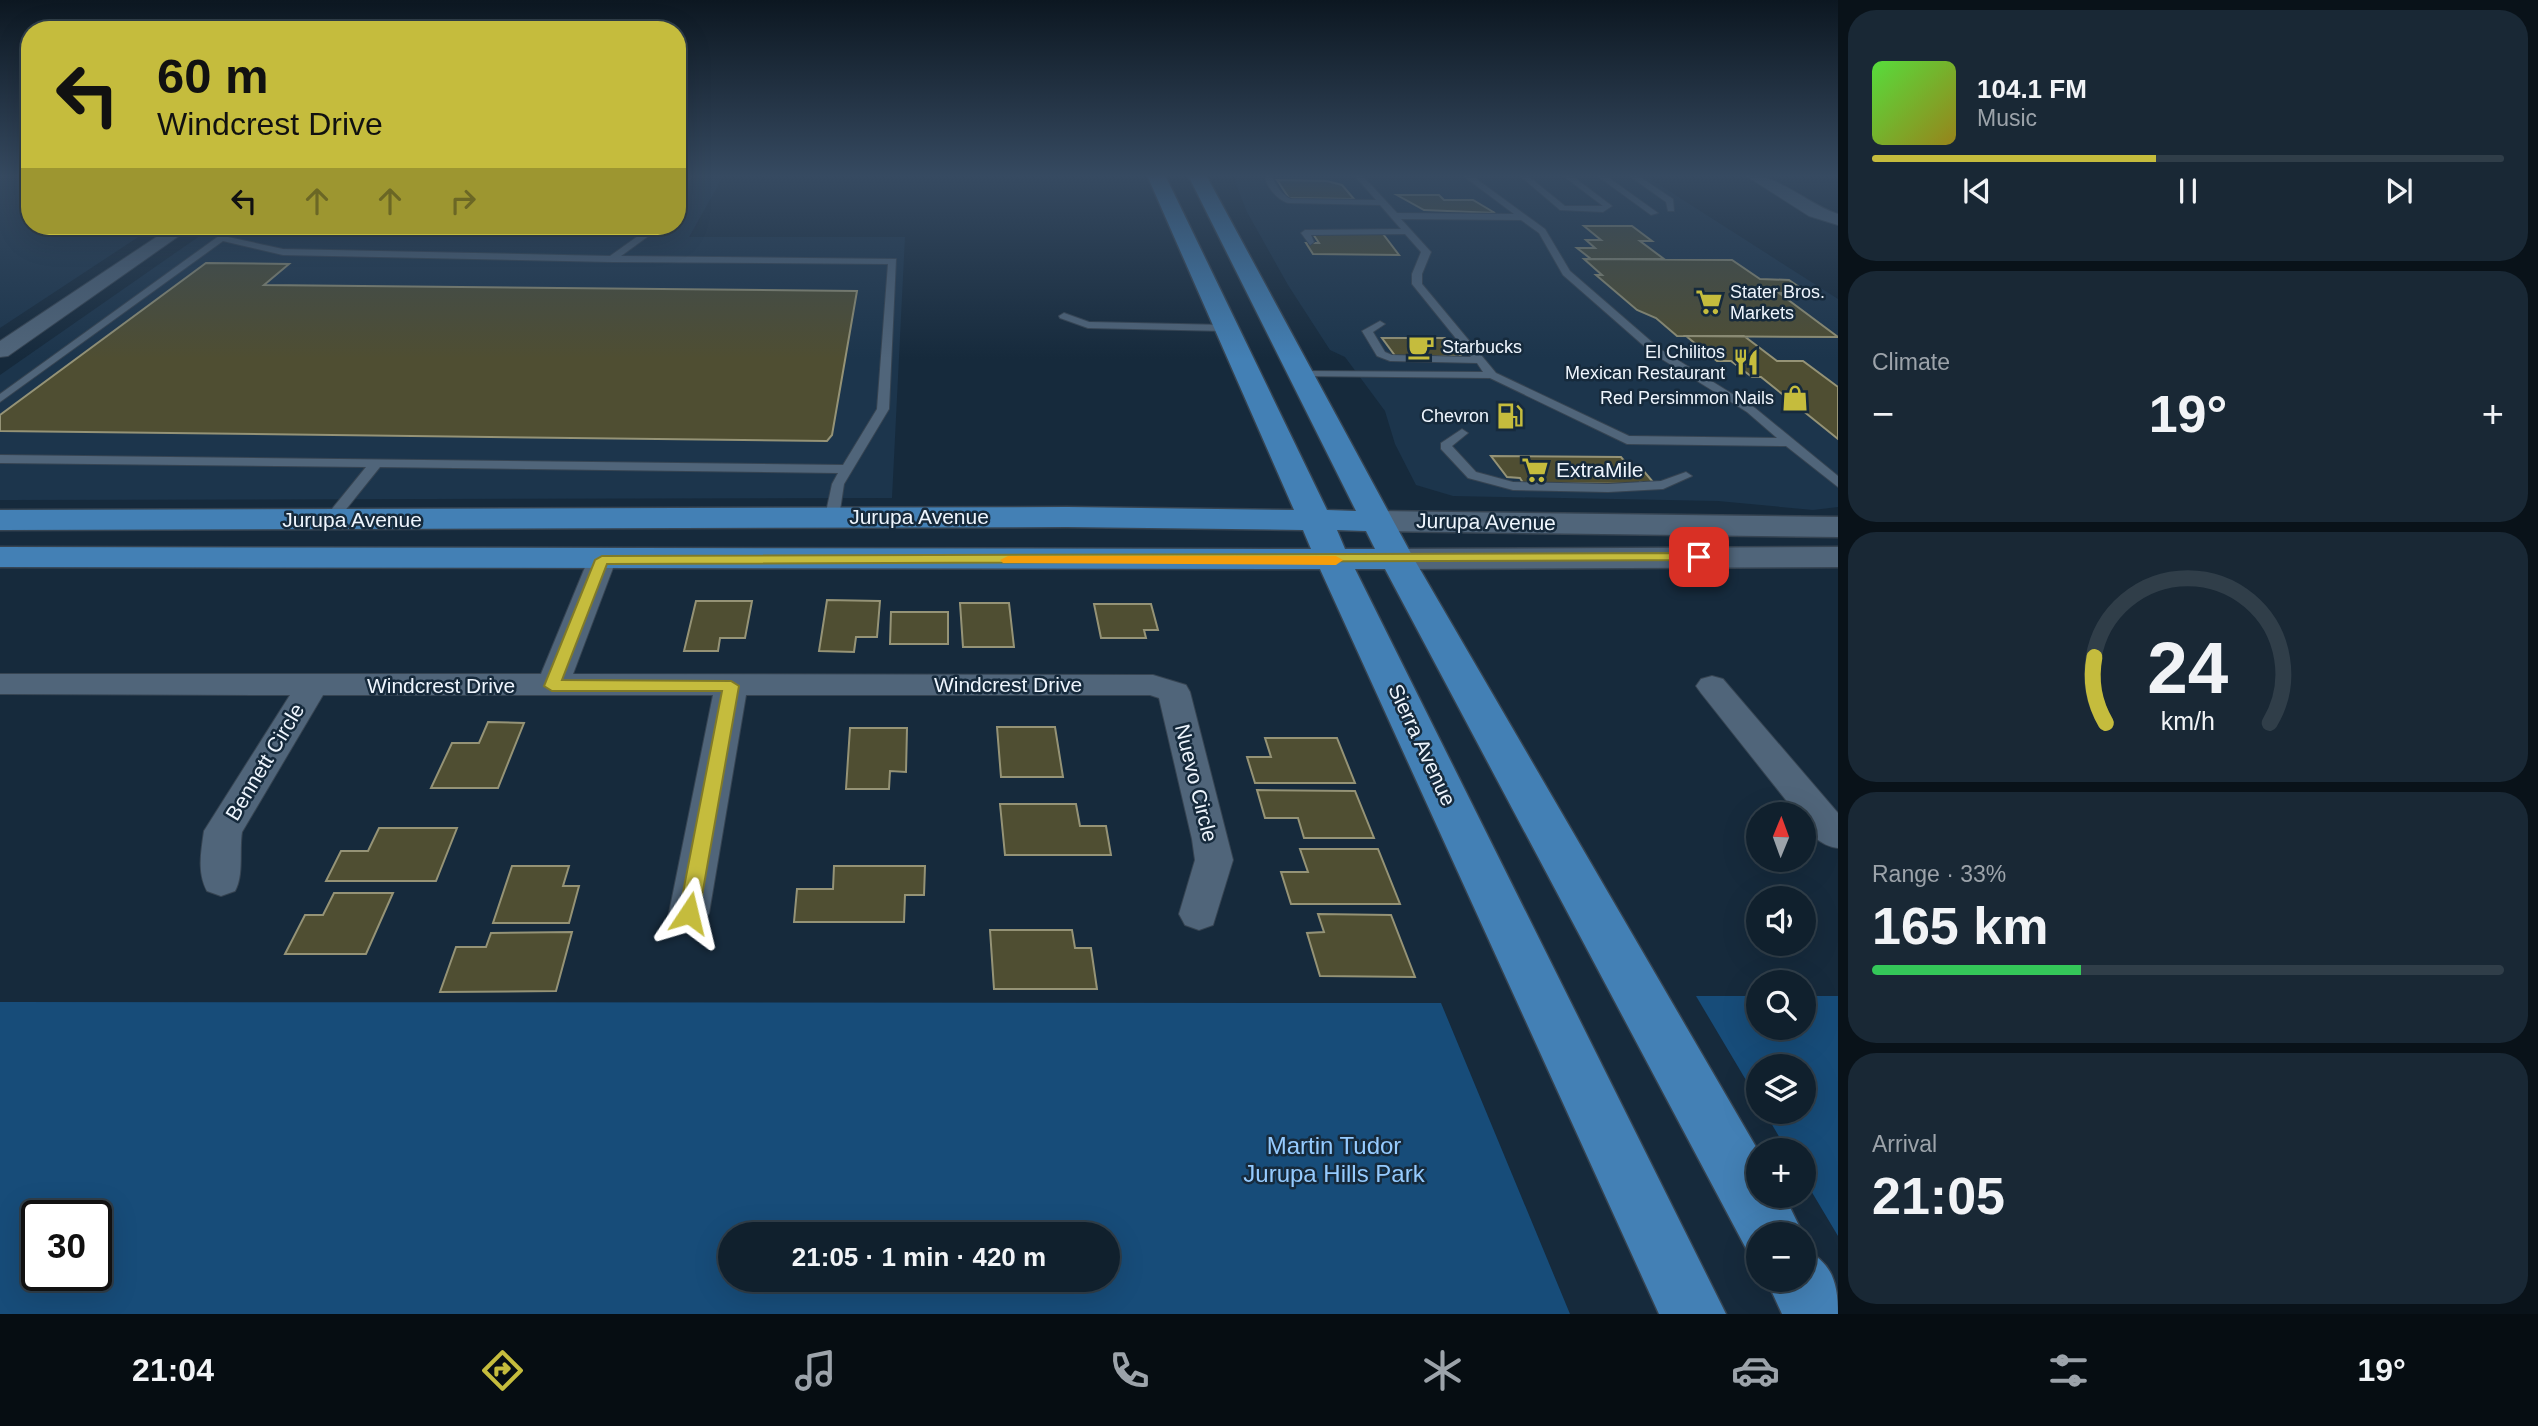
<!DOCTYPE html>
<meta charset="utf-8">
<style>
:root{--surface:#10202d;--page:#192835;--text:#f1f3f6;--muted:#9ca3aa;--line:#303e49;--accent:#c5bc3d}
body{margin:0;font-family:Arial,sans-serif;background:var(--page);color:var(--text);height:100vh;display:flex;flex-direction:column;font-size:26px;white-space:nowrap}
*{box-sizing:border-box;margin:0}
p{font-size:23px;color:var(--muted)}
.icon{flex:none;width:38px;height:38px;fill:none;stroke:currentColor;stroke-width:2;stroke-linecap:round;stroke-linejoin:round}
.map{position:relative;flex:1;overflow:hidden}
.side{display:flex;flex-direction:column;gap:10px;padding:10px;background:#091219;width:700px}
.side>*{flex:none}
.top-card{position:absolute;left:21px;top:21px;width:665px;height:214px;border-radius:28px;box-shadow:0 7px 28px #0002,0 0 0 2px var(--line);background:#c5bc3d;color:#111;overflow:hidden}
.needle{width:46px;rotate:1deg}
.tools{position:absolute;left:1746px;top:802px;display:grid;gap:14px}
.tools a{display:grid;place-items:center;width:70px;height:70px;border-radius:50%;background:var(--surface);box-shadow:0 7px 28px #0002,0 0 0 2px var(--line);font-size:35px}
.speed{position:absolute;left:21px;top:1200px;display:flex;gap:14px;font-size:35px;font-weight:700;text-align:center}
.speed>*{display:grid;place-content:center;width:91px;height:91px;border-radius:50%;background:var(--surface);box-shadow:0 7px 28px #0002,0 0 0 2px var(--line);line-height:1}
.speed .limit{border:4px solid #111;border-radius:10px;background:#fff;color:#111}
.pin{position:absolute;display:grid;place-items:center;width:60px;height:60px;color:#fff;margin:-30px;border-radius:14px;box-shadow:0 4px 10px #0006}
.me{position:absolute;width:77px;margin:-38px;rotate:10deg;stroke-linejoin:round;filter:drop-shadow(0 0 5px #0008)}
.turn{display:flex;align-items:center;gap:24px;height:147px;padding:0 21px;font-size:32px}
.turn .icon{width:91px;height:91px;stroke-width:2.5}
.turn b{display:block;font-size:49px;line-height:60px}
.lanes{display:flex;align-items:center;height:66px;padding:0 21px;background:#0003;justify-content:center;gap:35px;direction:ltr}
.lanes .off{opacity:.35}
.big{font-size:52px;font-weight:800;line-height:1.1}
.side .widget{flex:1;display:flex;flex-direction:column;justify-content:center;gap:10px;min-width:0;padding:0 24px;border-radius:28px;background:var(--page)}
.side .dial{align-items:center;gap:0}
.dial svg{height:182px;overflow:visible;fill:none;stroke:var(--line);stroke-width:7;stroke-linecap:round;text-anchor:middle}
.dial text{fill:var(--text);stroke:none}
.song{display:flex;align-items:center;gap:21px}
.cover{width:84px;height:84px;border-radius:10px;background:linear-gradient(135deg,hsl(110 70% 55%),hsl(50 70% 35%))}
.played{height:7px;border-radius:4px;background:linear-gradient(90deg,var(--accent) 45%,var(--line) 45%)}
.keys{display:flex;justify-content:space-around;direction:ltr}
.heat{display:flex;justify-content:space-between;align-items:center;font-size:38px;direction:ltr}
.charge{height:10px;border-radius:5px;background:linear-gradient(90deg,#34c759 33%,var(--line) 0)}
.trip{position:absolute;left:718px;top:1222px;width:402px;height:70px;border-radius:35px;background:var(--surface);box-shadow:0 7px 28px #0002,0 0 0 2px var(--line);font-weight:800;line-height:70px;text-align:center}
.tabs{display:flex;height:112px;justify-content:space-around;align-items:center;background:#060d12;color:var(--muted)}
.tabs .icon{width:49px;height:49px}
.tabs .current{color:var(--accent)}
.tabs b{font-size:32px;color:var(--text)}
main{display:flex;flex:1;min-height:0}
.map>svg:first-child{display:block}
.built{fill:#1c354c}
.green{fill:#174c79;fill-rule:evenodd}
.building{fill:#4f4e32;stroke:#959376;stroke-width:2}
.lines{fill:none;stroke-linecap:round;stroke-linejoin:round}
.lane-casing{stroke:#364452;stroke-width:2}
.street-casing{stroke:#364452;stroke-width:2}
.secondary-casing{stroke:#364452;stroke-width:3}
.primary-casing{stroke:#364452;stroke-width:3}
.lane{fill:#50657a;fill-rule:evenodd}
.street{fill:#50657a;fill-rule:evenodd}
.secondary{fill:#50657a;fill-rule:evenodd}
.primary{fill:#4380b5;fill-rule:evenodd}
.route{fill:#c5bc3d;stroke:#807a28;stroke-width:2}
.slow{fill:#f59e0b}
.labels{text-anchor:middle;stroke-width:5;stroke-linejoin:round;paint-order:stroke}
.far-poi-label{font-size:18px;fill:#eef5fd;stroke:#162a3c;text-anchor:end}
.poi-label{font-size:21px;fill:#eef5fd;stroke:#162a3c;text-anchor:start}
.street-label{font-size:21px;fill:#eef5fd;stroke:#162a3c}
.near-park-label{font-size:24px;fill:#95cbff;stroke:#162a3c}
</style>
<main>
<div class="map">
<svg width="1838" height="1314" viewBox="0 0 1838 1314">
<rect width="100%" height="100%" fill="#162a3c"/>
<path class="built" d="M 0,175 L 30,175 L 30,226 L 155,226 L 0,328 Z
M 677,175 L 724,175 L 689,237 L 905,237 L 892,498 L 0,500 L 0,375 L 214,226 L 677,226 Z
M 1236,175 L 1644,175 L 1838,299 L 1838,507 L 1813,510 L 1718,501 L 1453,496 L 1416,485 L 1395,444 L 1385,411 L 1345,357 L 1330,350 L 1288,285 L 1247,212 L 1235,182 Z"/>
<path class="green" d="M 1696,996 L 1759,996 L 1759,1027 L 1804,1027 L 1804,996 L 1838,996 L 1838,1236 L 1804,1179 L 1804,1150 L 1787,1150 L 1764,1111 L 1804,1111 L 1804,1066 L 1759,1066 L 1759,1102 Z
M 0,1002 L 1441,1003 L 1570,1314 L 0,1314 ZM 37,1216 L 96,1216 L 96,1276 L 37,1276 ZM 730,1234 L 1108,1234 L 1108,1279 L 730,1279 Z"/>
<path class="building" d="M 1277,180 L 1327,181 L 1342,185 L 1354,199 L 1289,198 Z
M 1397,195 L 1439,195 L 1444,200 L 1473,200 L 1495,213 L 1424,210 Z
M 1584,226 L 1632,226 L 1652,241 L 1640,241 L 1664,259 L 1591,259 L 1577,248 L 1595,248 L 1586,240 L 1601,240 Z
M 1313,234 L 1383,234 L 1399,255 L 1313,254 L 1306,243 L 1319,243 Z
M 1584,259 L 1732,260 L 1760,279 L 1789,280 L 1809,294 L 1779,293 L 1838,337 L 1677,336 L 1656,318 L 1637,310 L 1596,275 L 1602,275 Z
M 206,263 L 289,264 L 264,285 L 857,291 L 832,435 L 827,441 L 0,431 L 0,415 Z
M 1686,336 L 1744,336 L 1777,361 L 1803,361 L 1838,387 L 1838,439 L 1761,377 L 1752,377 L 1731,361 L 1717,361 Z
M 1382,338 L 1445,338 L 1461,356 L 1396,357 Z
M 1491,456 L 1621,457 L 1631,469 L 1642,469 L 1653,482 L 1641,482 L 1643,484 L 1523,483 L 1520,478 L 1507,477 Z
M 827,600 L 880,601 L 877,637 L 856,637 L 854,652 L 819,651 Z
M 696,601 L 752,601 L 745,638 L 720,638 L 718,651 L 684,651 Z
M 960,603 L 1009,603 L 1014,647 L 963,647 Z
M 1094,604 L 1151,604 L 1158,630 L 1144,630 L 1146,638 L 1101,638 Z
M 891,612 L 948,612 L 948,644 L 890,644 Z
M 488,722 L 524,723 L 498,788 L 431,788 L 452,743 L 479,743 Z
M 997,727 L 1055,727 L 1063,777 L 1001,777 Z
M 850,728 L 907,728 L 906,772 L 890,771 L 889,789 L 846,789 Z
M 1265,738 L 1337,738 L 1355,783 L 1255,783 L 1247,757 L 1271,757 Z
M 1257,790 L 1355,791 L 1374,838 L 1304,838 L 1298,818 L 1265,818 Z
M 1000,804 L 1076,804 L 1080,826 L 1106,826 L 1111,855 L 1005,855 Z
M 379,828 L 457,828 L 436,881 L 326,881 L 341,851 L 368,851 Z
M 1300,849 L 1378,849 L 1400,904 L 1291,904 L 1281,872 L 1308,872 Z
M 512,866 L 569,866 L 563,886 L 579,886 L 569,923 L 493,923 Z
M 834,866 L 925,866 L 924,895 L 905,895 L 904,922 L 794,922 L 797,889 L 833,889 Z
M 334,893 L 393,893 L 366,954 L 285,954 L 305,915 L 323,915 Z
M 1318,914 L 1391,915 L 1415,977 L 1320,976 L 1307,933 L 1324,932 Z
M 990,930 L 1072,930 L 1075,948 L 1091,948 L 1097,989 L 994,989 Z
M 572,932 L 556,991 L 440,992 L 456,947 L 486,947 L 491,933 Z"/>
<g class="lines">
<g class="lane-casing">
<path id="lane" d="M 685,175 L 693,175 L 677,196 L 677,187 Z
M 1265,175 L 1273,175 C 1273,183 1283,196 1291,199 L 1376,200 L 1354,175 L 1362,175 L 1397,213 L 1514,214 L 1462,175 L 1471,175 L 1545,229 L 1570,271 L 1660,349 L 1755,408 L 1838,476 L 1838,487 L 1786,446 L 1627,444 L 1490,378 L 1298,376 L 1296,374 L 1302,371 L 1483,372 L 1477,363 L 1390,361 L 1377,356 L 1362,331 L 1380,321 L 1385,324 L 1373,332 L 1385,352 L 1392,355 L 1471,357 L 1412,284 L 1412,274 L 1421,252 L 1405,234 L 1311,235 L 1314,242 L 1310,245 L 1301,233 L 1305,230 L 1401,229 L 1380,205 L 1288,203 C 1278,200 1265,186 1265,175 ZM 1401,219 L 1521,220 L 1539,233 L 1563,275 L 1652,353 L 1747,412 L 1777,438 L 1629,436 L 1496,373 L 1422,284 L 1422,274 L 1431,252 Z
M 1519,175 L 1527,175 L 1565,206 L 1603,206 L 1562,175 L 1571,175 L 1612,206 L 1603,212 L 1560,210 Z
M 1596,175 L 1605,175 L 1658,213 L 1651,215 Z
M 1628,175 L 1637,175 L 1673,199 L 1674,211 L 1668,211 L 1666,202 Z
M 254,226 L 654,226 L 657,228 L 654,232 L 621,256 L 896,259 L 889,409 L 844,484 L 839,517 L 832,521 L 825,517 L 832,484 L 838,473 L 380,467 L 335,523 L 330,524 L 323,520 L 366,467 L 0,463 L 0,455 L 843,465 L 877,409 L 888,264 L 612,262 L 283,255 L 223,241 L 0,402 L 0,394 L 223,233 L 178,233 L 175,232 L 175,228 ZM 280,229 L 284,231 L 645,231 L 610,256 L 283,249 L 228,237 L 234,232 Z
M 1064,313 L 1089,322 L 1225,325 L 1230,328 L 1225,331 L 1088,328 L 1060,318 L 1059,316 Z
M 1462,429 L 1468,433 L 1452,446 L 1476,472 L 1513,482 L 1608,484 L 1661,481 L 1686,472 L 1692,476 L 1663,489 L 1608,492 L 1513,490 L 1468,478 L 1441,449 L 1441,443 Z"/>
</g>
<g class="street-casing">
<path id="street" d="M 1745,175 C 1779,174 1807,204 1838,214 L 1838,225 L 1809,216 Z
M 173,226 L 193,226 L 8,356 L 0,357 L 0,341 Z
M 602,552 L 612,554 L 616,560 L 573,674 L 1153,675 L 1186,685 L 1190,692 L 1233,860 L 1213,925 L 1199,930 L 1185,925 L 1179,914 L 1195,860 L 1192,839 L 1159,698 L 1150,695 L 746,695 L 709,913 L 703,924 L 689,929 L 675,924 L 669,913 L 713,695 L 323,695 L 242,832 C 239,851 244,875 235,891 L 221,896 L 207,891 C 197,872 201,852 204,831 L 290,695 L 0,694 L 0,674 L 541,674 L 588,560 L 592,554 Z
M 1712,676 L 1723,679 L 1838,813 L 1838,848 C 1821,846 1804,832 1804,814 L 1797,814 L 1701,693 L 1696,686 L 1701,679 Z"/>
</g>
<g class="secondary-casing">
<path id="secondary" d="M 1378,511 L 1838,517 L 1838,537 L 1378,531 L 1366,528 L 1362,521 L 1366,514 Z
M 1838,547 L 1838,567 L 1397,569 L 1385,566 L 1380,559 L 1385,552 L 1397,549 Z"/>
</g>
<g class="primary-casing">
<path id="primary" d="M 1147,175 L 1165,175 L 1327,510 L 1356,511 L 1188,175 L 1206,175 L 1414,559 L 1759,1152 L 1759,1195 L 1784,1195 L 1803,1234 L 1759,1234 L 1759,1259 L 1750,1256 L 1385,569 L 1355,569 L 1726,1314 L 1659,1314 L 1320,569 L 0,567 L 0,547 L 1311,549 L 1303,530 L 1067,527 L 0,530 L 0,510 L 1067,507 L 1294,510 ZM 1337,530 L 1366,531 L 1375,549 L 1345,549 Z
M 1804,1250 C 1833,1262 1838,1285 1838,1314 L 1782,1314 L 1766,1279 L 1804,1279 Z"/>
</g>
<use href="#lane" class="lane"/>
<use href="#street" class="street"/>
<use href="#secondary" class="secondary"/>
<use href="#primary" class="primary"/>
</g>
<linearGradient id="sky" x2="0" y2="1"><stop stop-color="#0c1721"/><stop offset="0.49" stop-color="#364a61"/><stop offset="1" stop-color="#364a61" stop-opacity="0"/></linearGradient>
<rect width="1838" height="359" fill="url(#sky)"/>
<path class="route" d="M 1699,553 L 1704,554 L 1704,560 L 607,564 L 562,680 L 731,681 L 739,686 L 699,913 L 696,919 L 682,919 L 679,913 L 722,691 L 552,691 L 544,686 L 595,560 L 602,556 Z"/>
<path class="slow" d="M 1008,556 L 1336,556 L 1343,560 L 1336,565 L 1003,563 L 1000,560 Z"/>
<defs>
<g id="supermarket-bare" transform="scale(2.1)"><path d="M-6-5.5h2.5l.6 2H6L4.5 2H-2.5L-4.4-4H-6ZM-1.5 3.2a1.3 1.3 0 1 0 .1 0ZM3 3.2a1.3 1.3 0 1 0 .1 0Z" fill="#c5bc3d" stroke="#162a3c" stroke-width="2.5" paint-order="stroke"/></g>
<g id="cafe-bare" transform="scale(2.1)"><path d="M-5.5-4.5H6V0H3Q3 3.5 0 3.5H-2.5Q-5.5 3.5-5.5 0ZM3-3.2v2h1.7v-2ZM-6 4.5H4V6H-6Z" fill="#c5bc3d" stroke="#162a3c" stroke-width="2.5" paint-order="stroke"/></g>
<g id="restaurant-bare" transform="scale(2.1)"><path d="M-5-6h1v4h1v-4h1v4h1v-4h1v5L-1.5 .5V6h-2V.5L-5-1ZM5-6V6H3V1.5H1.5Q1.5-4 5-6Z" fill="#c5bc3d" stroke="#162a3c" stroke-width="2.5" paint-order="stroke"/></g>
<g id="shop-bare" transform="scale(2.1)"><path d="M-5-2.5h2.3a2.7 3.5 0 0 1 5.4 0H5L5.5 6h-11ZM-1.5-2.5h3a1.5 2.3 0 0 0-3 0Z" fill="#c5bc3d" stroke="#162a3c" stroke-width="2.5" paint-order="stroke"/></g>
<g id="fuel-bare" transform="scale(2.1)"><path d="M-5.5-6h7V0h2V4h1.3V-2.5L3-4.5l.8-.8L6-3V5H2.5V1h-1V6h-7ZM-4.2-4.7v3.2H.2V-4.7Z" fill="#c5bc3d" stroke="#162a3c" stroke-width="2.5" paint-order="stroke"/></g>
</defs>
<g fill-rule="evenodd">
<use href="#supermarket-bare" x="1709" y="302"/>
<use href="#cafe-bare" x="1421" y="347"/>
<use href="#restaurant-bare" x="1746" y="362"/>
<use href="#shop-bare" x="1795" y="398"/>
<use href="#fuel-bare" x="1510" y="416"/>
<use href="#supermarket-bare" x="1535" y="470"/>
</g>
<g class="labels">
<g class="far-poi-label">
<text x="1730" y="298" text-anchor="start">Stater Bros.<tspan x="1730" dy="21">Markets</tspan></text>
<text x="1442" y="353" text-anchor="start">Starbucks</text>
<text x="1725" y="358">El Chilitos<tspan x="1725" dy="21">Mexican Restaurant</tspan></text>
<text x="1774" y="404">Red Persimmon Nails</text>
<text x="1489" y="422">Chevron</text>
</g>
<g class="poi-label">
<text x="1556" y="477">ExtraMile</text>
</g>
<g class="street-label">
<text x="919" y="524">Jurupa Avenue</text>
<text x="352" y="527">Jurupa Avenue</text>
<text transform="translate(1486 522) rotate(1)" y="7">Jurupa Avenue</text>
<text x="1008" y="692">Windcrest Drive</text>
<text x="441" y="693">Windcrest Drive</text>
<text transform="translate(1422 745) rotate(65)" y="7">Sierra Avenue</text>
<text transform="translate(265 762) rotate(-59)" y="7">Bennett Circle</text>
<text transform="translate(1196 783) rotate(76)" y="7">Nuevo Circle</text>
</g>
<g class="near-park-label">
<text x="1334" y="1154">Martin Tudor<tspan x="1334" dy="28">Jurupa Hills Park</tspan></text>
</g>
</g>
</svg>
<div class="tools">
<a><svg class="needle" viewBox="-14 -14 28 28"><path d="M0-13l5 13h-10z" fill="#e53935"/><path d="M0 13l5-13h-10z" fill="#9ca3aa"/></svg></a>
<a><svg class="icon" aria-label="sound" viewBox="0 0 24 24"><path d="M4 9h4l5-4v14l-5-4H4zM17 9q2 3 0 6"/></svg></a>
<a><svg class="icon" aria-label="search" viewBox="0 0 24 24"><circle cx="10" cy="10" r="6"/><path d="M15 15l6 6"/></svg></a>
<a><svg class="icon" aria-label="layers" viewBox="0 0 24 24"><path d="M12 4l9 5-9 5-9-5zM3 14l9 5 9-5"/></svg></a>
<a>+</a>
<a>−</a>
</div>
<div class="speed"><div class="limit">30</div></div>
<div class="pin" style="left:1699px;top:557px;background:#d93025"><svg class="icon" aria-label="arrive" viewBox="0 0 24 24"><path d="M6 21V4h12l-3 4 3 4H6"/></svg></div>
<svg class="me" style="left:689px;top:913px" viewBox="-20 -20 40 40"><path d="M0-17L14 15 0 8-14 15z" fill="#c5bc3d" stroke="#fff" stroke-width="4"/></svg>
<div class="trip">21:05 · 1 min · 420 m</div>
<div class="top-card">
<div class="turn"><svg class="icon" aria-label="left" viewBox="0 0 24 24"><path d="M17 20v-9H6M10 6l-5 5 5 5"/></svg><div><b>60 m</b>Windcrest Drive</div></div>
<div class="lanes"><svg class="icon" aria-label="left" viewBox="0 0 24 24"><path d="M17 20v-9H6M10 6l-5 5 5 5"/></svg><svg class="icon off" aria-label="ahead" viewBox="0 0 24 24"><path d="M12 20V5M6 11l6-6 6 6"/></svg><svg class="icon off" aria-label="ahead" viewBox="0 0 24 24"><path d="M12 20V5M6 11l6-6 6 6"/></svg><svg class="icon off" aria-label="right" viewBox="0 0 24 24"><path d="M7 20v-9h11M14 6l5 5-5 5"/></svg></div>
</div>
</div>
<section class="side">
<div class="widget">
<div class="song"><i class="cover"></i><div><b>104.1 FM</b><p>Music</p></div></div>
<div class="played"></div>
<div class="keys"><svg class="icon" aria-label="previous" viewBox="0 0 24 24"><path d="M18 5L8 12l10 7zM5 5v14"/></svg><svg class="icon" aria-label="pause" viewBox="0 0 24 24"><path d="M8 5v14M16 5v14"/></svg><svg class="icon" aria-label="next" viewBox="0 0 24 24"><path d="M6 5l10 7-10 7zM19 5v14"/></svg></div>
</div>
<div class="widget"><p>Climate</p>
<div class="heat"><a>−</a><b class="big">19°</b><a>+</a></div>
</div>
<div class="widget dial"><svg viewBox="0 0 100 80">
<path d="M14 69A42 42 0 1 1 86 69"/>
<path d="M14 69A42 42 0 0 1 9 40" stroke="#c5bc3d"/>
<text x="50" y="56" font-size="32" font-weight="700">24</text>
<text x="50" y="72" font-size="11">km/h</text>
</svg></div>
<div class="widget"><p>Range · 33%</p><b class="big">165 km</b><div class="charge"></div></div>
<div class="widget"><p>Arrival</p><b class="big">21:05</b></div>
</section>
</main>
<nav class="tabs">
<b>21:04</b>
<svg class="icon current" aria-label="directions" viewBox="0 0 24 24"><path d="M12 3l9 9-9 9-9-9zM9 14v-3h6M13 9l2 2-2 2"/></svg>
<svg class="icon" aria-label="music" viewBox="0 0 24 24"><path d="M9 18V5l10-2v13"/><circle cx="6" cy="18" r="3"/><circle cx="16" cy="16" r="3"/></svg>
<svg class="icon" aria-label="phone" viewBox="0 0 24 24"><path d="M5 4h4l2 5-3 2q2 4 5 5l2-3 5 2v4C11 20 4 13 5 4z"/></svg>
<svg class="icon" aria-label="climate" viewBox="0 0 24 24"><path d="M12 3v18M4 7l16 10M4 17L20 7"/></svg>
<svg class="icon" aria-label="car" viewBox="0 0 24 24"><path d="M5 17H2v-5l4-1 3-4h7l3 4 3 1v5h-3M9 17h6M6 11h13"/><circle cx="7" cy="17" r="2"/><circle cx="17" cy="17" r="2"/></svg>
<svg class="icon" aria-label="filters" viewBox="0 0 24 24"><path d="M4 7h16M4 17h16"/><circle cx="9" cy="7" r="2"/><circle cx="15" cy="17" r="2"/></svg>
<b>19°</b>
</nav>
